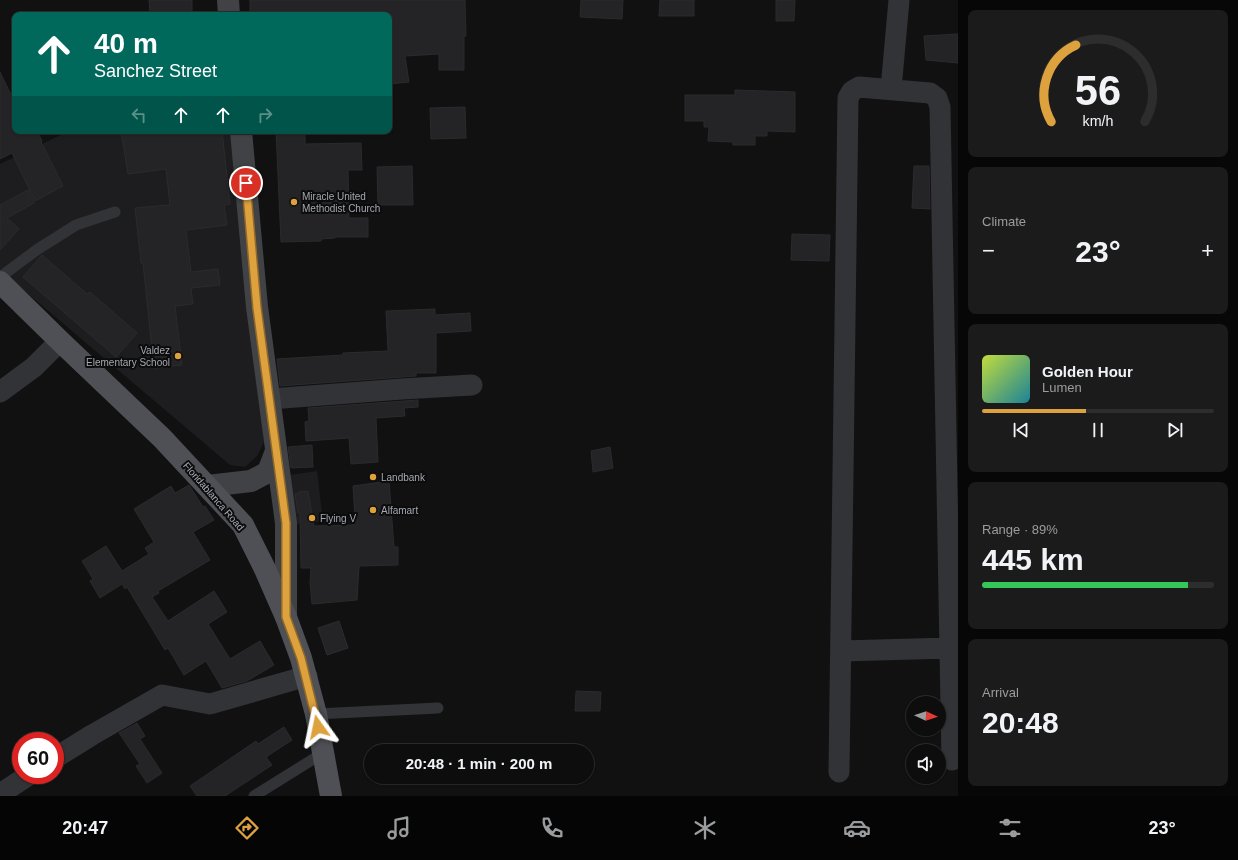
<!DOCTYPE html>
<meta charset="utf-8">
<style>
:root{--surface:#0d0d0e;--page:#1b1b1c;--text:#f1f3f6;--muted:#9a9c9e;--line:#2d2d2e;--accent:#dda13e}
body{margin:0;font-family:Arial,sans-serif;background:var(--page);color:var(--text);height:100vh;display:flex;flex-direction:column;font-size:15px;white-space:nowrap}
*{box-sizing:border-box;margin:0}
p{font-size:13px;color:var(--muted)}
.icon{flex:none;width:22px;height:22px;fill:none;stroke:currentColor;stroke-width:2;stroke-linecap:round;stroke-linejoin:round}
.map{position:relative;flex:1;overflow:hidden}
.sheet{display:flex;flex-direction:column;gap:10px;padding:10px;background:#070708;width:280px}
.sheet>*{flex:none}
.hud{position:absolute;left:12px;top:12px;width:380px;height:122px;border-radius:8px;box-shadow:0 1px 3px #0004,0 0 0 1px var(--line);background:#00695c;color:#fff;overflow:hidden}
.needle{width:26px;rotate:93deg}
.buttons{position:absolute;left:906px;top:696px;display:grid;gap:8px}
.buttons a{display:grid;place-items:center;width:40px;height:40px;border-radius:50%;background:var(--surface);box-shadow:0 1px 3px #0004,0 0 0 1px var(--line);font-size:20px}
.speed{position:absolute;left:12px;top:732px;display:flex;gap:8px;font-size:20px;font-weight:700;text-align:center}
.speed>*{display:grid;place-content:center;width:52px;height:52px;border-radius:50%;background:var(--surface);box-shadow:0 1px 3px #0004,0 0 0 1px var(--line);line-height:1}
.speed .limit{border:6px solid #d22;background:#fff;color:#111}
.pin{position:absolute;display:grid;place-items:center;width:34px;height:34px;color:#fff;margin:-17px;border:2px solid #fff;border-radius:50%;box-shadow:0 1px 4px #0007}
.me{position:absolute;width:44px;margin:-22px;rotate:348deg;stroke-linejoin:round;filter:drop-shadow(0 0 3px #0008)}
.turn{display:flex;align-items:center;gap:14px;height:84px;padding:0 16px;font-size:18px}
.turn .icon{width:52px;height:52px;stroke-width:2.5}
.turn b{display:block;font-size:28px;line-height:34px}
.lanes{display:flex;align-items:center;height:38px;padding:0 16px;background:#0003;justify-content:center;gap:20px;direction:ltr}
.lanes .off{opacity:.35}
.big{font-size:30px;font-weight:700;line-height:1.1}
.sheet .card{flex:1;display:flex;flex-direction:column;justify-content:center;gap:6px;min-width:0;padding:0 14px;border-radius:8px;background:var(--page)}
.sheet .dial{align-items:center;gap:0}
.dial svg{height:104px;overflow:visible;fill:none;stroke:var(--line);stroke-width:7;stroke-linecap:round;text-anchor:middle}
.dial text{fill:var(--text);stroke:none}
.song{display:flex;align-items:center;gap:12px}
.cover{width:48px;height:48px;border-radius:6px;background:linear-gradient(135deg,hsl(70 70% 55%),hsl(190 70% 35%))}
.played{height:4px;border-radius:2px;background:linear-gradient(90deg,var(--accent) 45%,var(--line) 45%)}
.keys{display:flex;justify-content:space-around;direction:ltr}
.heat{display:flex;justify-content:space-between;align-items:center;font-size:22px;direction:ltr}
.charge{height:6px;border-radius:3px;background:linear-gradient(90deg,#34c759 89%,var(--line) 0)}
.trip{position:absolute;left:364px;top:744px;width:230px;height:40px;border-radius:20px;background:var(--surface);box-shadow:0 1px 3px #0004,0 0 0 1px var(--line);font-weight:700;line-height:40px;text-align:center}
.menu{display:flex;height:64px;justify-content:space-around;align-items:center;background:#050506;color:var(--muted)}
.menu .icon{width:28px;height:28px}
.menu .on{color:var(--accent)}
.menu b{font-size:18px;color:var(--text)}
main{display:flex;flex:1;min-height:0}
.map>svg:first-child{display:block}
.built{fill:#1d1d1f}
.building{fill:#242426;stroke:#2b2b2e}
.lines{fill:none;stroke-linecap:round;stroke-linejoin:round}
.lane{stroke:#323337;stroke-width:11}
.street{stroke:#323337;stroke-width:21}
.secondary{stroke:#414246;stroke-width:22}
.primary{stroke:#4f5055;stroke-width:22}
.route-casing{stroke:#906928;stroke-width:10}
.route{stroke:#dda13e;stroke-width:7}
.poi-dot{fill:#dda13e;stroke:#0c0c0d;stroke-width:1.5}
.labels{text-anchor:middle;stroke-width:4;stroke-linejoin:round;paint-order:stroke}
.poi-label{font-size:10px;fill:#a4a8b1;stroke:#0c0c0d;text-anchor:start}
.street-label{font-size:10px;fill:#a4a8b1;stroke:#0c0c0d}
</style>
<main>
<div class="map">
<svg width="958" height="796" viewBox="0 0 958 796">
<rect width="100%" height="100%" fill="#111112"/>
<path class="built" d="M 69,131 L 232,131 L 264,442 L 257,456 L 245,467 L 230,465 L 0,270 L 0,164 Z
M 317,471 L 323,521 L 290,525 L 283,476 Z"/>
<path class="building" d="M 149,0 L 192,0 L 192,14 L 150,15 Z
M 250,0 L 465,0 L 466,36 L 464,36 L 464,70 L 439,70 L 439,54 L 405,56 L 409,82 L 389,84 L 389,15 L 250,15 Z
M 581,0 L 623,0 L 622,19 L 580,17 Z
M 660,0 L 694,0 L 694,16 L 659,16 Z
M 776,0 L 795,0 L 794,21 L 776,21 Z
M 958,34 L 958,63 L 926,60 L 924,36 Z
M 0,72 L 15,103 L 15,131 L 37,131 L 42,141 L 41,142 L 63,186 L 35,201 L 12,153 L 0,159 Z
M 735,90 L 795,92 L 795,132 L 767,131 L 767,136 L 755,136 L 755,145 L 733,145 L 733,142 L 708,141 L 709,127 L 704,127 L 704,121 L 685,121 L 685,95 L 735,95 Z
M 465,107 L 466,138 L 431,139 L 430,108 Z
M 121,131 L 222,131 L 230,204 L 224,205 L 227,225 L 186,230 L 191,272 L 218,269 L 220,285 L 191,288 L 193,304 L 175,306 L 182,365 L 154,368 L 143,263 L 141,263 L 135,208 L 170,205 L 166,169 L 128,174 Z
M 276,131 L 305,131 L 305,144 L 361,143 L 362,170 L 348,170 L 349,218 L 368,218 L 368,237 L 335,237 L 335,238 L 321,239 L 321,241 L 281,242 Z
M 412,166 L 413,205 L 378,205 L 377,167 Z
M 914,166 L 929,166 L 930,209 L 912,208 Z
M 28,190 L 34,203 L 7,218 L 19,229 L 0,250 L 0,205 Z
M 792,234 L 830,235 L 829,261 L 791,260 Z
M 42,255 L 87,294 L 90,292 L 137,333 L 116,357 L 23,277 Z
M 435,309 L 435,315 L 470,313 L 471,331 L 436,333 L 436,373 L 416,373 L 416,376 L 280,386 L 277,359 L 343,355 L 343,353 L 388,351 L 386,311 Z
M 418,400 L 418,407 L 404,408 L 405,416 L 376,418 L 378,462 L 351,464 L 349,438 L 306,441 L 305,422 L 309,421 L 308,408 Z
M 312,445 L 313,467 L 291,468 L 288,447 Z
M 610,447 L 613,468 L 593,472 L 591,451 Z
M 389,481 L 394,547 L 398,547 L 398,565 L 359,566 L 357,600 L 312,604 L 310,583 L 311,568 L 301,568 L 300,513 L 298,513 L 295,494 L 299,493 L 299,492 L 308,491 L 314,526 L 353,525 L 353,518 L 355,518 L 353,486 Z
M 189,485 L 203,507 L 205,506 L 214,520 L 193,532 L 210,560 L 158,591 L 159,593 L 152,597 L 168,621 L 214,591 L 227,612 L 208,624 L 230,659 L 260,641 L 274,665 L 247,681 L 222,688 L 206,661 L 184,675 L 168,648 L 165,650 L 127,587 L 125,589 L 122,584 L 100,598 L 90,581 L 93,579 L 82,561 L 106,546 L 122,571 L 149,554 L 145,548 L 154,542 L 134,509 L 171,486 L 175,493 Z
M 339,621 L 348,648 L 327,655 L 318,628 Z
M 576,691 L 601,692 L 600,711 L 575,711 Z
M 137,723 L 145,736 L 140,739 L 162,773 L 147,783 L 136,766 L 140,764 L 119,733 Z
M 284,727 L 292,740 L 266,757 L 272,765 L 225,796 L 197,796 L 190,786 L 256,741 L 258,744 Z"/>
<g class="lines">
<path class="lane" d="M 0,277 L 38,249 L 76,225 L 115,212
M 316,714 L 438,708
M 254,796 L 323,753"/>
<path class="street" d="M 891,89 L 899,0
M 0,392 L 34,367 L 60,341
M 270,399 L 402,389 L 472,385
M 841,651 L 950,648
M 55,758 L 92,735 L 162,695 L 210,704 L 307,676
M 839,772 L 848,98 L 852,91 L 859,87 L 930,93 L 937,98 L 940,107 L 952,760
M 0,794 L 29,775"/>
<path class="secondary" d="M 228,0 L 229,15
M 241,131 L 257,307 L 286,523 L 286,617
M 207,486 L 251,481 L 268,472 L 276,451"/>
<path class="primary" d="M 0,282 L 60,341 L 162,438 L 243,525 L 264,567 L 286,617 L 301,658 L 316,714 L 331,796"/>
</g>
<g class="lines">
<g class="route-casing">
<path id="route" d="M 246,183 L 257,308 L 286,523 L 286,617 L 301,658 L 318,727"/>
</g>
<use href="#route" class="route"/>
</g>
<g class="poi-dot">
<circle cx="294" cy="202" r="4"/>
<circle cx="178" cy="356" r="4"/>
<circle cx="373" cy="477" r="4"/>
<circle cx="373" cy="510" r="4"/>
<circle cx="312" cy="518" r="4"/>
</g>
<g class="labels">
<g class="poi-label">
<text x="302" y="200">Miracle United<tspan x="302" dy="12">Methodist Church</tspan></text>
<text x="170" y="354" text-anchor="end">Valdez<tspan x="170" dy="12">Elementary School</tspan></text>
<text x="381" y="481">Landbank</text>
<text x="381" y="514">Alfamart</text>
<text x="320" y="522">Flying V</text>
</g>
<g class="street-label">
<text transform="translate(214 496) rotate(49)" y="4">Floridablanca Road</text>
</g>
</g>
</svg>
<div class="buttons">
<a><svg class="needle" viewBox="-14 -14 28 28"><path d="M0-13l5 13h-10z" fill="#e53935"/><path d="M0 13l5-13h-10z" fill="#9a9c9e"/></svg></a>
<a><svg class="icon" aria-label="sound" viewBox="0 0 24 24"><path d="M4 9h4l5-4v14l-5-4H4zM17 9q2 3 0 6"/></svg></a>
</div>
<div class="speed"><div class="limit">60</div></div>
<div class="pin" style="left:246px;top:183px;background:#d93025"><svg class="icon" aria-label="arrive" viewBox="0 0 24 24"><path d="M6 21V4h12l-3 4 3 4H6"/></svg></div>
<svg class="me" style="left:318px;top:727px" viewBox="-20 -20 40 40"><path d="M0-17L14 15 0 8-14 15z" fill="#dda13e" stroke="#fff" stroke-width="4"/></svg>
<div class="trip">20:48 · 1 min · 200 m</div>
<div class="hud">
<div class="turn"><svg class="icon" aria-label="ahead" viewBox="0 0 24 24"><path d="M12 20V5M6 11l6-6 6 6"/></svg><div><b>40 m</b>Sanchez Street</div></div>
<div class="lanes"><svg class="icon off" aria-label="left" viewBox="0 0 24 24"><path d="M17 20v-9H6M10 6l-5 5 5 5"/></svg><svg class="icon" aria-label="ahead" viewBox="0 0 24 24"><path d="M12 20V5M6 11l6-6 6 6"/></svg><svg class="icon" aria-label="ahead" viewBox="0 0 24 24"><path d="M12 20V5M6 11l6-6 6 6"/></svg><svg class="icon off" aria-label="right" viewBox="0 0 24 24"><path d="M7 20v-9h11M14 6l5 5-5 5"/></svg></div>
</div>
</div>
<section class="sheet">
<div class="card dial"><svg viewBox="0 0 100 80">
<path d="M14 69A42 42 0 1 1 86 69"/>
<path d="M14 69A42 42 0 0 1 33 10" stroke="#dda13e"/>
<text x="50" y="56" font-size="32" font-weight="700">56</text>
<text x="50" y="72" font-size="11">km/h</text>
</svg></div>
<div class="card"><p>Climate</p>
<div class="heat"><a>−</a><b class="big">23°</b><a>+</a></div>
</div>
<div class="card">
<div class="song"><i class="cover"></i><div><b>Golden Hour</b><p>Lumen</p></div></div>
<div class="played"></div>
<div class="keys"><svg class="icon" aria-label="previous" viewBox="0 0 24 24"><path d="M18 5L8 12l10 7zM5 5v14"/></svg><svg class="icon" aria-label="pause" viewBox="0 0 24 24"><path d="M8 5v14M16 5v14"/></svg><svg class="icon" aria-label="next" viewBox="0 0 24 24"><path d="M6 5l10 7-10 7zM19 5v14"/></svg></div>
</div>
<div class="card"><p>Range · 89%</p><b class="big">445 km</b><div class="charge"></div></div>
<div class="card"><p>Arrival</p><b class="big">20:48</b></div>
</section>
</main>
<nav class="menu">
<b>20:47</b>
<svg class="icon on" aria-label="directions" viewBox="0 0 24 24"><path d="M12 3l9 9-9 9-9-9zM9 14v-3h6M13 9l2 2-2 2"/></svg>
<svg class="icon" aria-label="music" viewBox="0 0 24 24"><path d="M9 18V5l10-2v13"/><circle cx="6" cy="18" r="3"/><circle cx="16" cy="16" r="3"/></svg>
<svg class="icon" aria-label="phone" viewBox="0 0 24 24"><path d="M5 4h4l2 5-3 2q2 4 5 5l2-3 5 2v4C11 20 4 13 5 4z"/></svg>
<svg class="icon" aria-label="climate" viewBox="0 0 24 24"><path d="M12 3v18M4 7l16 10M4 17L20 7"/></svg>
<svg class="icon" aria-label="car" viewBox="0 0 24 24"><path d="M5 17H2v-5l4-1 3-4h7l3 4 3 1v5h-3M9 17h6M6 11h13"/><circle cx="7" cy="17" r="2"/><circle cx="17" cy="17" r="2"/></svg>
<svg class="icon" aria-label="filters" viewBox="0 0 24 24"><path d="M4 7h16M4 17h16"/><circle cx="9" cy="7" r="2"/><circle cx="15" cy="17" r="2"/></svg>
<b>23°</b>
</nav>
